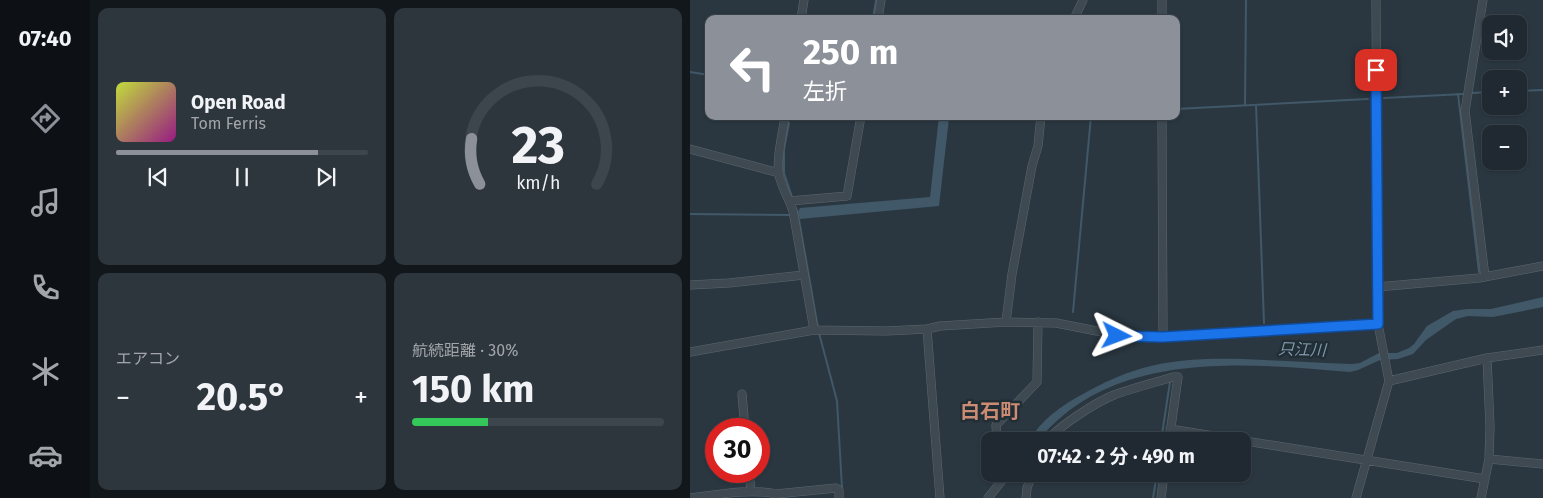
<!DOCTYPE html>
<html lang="ja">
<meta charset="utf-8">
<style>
:root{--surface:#202931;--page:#2d353d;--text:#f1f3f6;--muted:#a2a6ab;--line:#3d454d;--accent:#8c9099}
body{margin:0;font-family:"Fira Sans","Noto Sans JP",sans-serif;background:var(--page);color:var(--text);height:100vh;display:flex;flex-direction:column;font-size:19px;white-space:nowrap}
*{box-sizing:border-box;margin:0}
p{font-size:16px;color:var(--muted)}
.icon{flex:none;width:28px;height:28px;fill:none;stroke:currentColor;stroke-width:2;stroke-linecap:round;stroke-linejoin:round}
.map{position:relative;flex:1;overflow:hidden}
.details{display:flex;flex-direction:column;gap:8px;padding:8px;background:#12171b;width:600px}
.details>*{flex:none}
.banner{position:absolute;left:15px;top:15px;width:475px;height:105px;border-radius:10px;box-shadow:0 1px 4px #0004,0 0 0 1px var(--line);background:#8c9099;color:#fff;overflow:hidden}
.buttons{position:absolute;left:792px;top:15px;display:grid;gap:10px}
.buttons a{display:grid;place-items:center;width:45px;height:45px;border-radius:10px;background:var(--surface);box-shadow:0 1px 4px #0004,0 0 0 1px var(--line);font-size:25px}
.speed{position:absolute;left:15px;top:418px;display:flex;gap:10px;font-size:25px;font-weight:700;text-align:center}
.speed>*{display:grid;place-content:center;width:65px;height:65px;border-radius:50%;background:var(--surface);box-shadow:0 1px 4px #0004,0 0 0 1px var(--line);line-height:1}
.speed .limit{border:8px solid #d22;background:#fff;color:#111}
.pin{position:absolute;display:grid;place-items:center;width:42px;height:42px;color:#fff;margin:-21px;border-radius:10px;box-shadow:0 2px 8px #0006}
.me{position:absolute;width:55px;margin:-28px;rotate:93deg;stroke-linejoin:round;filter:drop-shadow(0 0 4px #0008)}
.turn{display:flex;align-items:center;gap:18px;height:105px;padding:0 15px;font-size:22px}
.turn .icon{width:65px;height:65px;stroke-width:2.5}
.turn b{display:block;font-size:35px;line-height:42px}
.big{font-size:38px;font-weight:700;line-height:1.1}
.details .widget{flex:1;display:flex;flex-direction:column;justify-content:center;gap:8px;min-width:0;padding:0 18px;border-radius:10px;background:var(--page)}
.details .dial{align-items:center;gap:0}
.dial svg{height:130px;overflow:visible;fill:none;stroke:var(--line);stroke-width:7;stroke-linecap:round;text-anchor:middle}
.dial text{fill:var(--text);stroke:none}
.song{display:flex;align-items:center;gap:15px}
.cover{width:60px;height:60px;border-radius:8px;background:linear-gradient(135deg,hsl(70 70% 55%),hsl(310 70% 35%))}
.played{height:5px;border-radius:2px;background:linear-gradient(90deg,var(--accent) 80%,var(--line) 80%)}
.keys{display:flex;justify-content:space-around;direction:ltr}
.heat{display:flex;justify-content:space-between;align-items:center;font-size:28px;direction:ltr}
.charge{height:8px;border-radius:4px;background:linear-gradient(90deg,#34c759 30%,var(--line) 0)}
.details .tiles{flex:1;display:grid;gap:8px;grid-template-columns:repeat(2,1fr)}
.trip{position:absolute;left:291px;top:432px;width:270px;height:50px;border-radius:10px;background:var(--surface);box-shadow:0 1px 4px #0004,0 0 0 1px var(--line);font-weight:700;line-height:50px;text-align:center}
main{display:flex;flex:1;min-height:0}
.tab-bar{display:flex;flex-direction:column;width:90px;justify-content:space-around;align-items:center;background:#0d1014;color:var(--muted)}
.tab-bar .icon{width:35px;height:35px}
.tab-bar .active{color:var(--accent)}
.tab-bar b{font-size:22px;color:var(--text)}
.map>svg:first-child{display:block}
.water{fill:#415868}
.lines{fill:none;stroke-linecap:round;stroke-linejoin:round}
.stream{stroke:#415868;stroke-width:2}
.minor-casing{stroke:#5c676e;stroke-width:9}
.minor{stroke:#3e4951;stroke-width:8}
.route-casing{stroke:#114b97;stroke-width:12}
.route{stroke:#1a73e8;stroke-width:9}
.labels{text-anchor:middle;stroke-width:5;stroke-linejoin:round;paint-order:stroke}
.water-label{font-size:16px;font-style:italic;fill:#7f98aa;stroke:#222e36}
.district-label{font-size:20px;font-weight:bold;fill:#cc8c74;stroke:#222e36}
</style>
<main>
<nav class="tab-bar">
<b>07:40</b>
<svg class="icon active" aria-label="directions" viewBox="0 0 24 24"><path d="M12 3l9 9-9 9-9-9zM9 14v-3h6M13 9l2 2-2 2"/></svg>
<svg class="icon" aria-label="music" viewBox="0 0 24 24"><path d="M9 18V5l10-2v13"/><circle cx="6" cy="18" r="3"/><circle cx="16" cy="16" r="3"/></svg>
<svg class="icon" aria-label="phone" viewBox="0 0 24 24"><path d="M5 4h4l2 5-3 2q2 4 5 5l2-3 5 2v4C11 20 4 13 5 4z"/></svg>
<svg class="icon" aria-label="climate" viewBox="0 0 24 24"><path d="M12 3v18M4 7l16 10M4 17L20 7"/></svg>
<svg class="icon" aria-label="car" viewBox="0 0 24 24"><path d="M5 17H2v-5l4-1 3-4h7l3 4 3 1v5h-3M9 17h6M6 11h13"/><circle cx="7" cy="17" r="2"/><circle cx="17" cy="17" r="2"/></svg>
</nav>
<section class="details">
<div class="tiles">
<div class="widget">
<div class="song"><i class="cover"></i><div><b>Open Road</b><p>Tom Ferris</p></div></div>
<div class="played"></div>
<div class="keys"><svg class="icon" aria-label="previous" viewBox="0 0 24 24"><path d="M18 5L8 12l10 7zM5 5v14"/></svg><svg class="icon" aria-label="pause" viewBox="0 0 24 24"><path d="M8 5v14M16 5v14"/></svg><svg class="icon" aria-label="next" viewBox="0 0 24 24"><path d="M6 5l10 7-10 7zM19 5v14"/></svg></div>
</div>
<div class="widget dial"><svg viewBox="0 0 100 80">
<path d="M14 69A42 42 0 1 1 86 69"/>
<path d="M14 69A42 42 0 0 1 9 41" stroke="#8c9099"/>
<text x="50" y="56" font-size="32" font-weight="700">23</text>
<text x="50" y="72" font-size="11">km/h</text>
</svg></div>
<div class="widget"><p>エアコン</p>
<div class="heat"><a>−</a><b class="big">20.5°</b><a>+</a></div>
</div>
<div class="widget"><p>航続距離 · 30%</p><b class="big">150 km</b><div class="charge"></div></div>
</div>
</section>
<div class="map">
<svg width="853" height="498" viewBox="0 0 853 498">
<rect width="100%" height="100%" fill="#2a3741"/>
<path class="water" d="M 249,116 L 261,116 L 259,118 L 249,206 L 110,219 L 108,212 L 110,208 L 240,197 Z
M 853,297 L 853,307 L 803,317 L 778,316 L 766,319 L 736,340 L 723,354 L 708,359 L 690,360 L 668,370 L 660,372 C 555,363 422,349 348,441 L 339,441 C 351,420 372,405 393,394 C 412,383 432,374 453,368 C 492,357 534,358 574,360 C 604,361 633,363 662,364 L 670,363 L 689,353 L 707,353 L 719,348 L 724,344 L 737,326 L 763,311 L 777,309 L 801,309 Z"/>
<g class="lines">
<path class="stream" d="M 183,19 L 186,0
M 0,72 L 19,75
M 829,91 L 853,90
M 781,93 L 801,92
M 768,94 L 789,272
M 694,98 L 774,94
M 555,105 L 556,0
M 566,105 L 574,323
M 486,109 L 678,99
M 322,116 L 345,117
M 356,117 L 362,116
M 99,123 L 94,149 L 94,173 L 102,197
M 106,208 L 108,214 L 128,328
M 0,214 L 100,215
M 383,312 L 401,116
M 129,333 L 147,401 L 152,488
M 471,441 L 480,382
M 463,498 L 467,474"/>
<g class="minor-casing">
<path id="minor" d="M 472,0 L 472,19
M 793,0 L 775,111 L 795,277
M 111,19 L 114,0
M 188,19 L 191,0
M 384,19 L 393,0
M 95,116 C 93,133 86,158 89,175 C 92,188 99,199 103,211 L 124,330
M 472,116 L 473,337
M 0,149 L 89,173
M 100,201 L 157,196 L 171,116
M 0,285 L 39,283 L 114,275
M 687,287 L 789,278 L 853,266
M 316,322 L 322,274 L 342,166 L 348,146 L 351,116
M 237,329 L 250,498
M 0,352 L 124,330 L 196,331 L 237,329 L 250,326 L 316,322 L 366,323 L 427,335 L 457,337 L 688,324
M 699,381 L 797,358 L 853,350
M 52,394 L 55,429
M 480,429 L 795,479
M 307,441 L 306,425 L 347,382 L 348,322
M 357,441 C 369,426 406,402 424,395 C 443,388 463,383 483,377 L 488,377 L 479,441
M 799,459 L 853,464
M 59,471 L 61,492
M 0,498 C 25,495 62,488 86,494 L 146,488 L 149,490 L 149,498
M 298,498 L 317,474
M 336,498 L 337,488 L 342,474
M 471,498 L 474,474
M 666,498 L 699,381 L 688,324 L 686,0
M 791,498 L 799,459 L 800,426 L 797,358"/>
</g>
<use href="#minor" class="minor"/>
</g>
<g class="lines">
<g class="route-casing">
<path id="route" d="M 427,336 L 473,337 L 688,324 L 686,70"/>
</g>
<use href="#route" class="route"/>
</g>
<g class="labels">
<g class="water-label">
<text transform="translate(612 349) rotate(2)" y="6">只江川</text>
</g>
<g class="district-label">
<text x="300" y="418">白石町</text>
</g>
</g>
</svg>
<div class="buttons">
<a><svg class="icon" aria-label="sound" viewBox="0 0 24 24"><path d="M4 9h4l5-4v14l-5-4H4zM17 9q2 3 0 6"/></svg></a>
<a>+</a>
<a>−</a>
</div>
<div class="speed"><div class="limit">30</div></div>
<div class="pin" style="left:686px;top:70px;background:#d93025"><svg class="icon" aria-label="arrive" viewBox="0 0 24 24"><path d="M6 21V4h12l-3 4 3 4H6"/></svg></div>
<svg class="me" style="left:427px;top:336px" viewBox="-20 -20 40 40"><path d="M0-17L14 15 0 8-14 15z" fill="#1a73e8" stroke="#fff" stroke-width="4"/></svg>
<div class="trip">07:42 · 2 分 · 490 m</div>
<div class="banner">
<div class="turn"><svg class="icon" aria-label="left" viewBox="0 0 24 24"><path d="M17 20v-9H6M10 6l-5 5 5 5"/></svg><div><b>250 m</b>左折</div></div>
</div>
</div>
</main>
